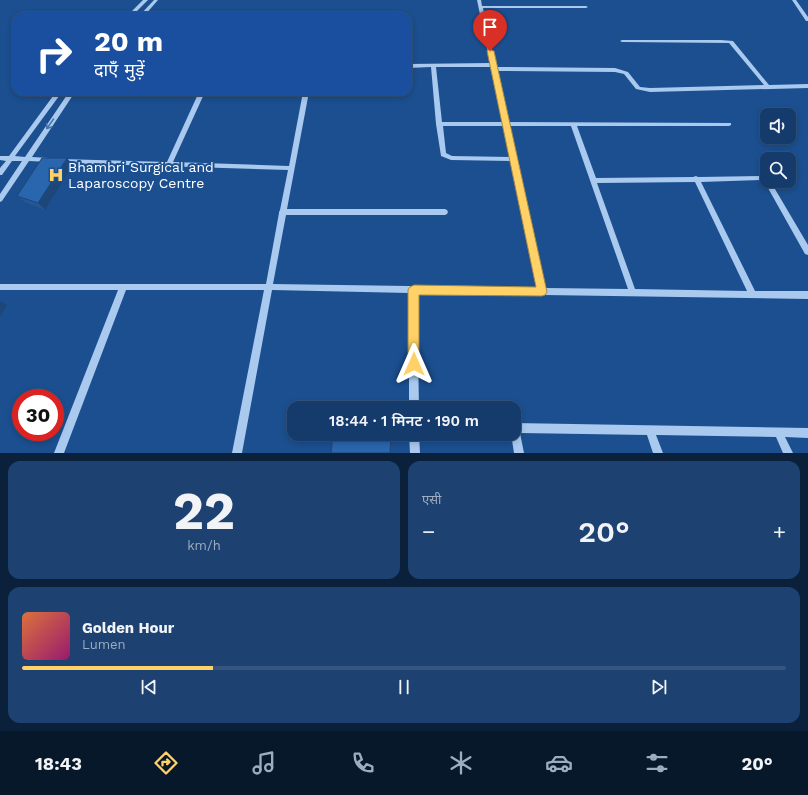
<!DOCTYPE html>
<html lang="hi">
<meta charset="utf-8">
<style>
:root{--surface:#143b6b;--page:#1d4271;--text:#f1f3f6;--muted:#9dadc1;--line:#33557e;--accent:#ffd166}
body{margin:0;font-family:"Work Sans","Noto Sans Devanagari",sans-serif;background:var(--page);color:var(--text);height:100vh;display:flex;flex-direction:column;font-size:15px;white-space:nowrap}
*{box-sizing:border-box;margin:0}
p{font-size:13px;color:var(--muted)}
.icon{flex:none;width:22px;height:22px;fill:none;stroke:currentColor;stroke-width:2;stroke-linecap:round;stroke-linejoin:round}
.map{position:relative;height:453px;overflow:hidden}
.sheet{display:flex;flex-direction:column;gap:8px;padding:8px;background:#0b203b;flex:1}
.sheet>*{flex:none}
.banner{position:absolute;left:12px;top:12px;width:400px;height:84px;border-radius:12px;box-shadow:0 2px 6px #0003,0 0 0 1px var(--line);background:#1a4fa0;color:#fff;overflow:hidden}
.fabs{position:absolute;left:760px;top:108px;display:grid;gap:8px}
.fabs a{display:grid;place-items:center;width:36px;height:36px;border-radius:8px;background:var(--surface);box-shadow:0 2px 6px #0003,0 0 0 1px var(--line);font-size:20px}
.speed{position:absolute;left:12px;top:389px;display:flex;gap:8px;font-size:20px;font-weight:700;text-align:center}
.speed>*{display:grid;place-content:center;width:52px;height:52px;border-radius:50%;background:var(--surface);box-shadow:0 2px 6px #0003,0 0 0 1px var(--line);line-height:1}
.speed .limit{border:6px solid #d22;background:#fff;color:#111}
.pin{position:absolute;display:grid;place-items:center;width:34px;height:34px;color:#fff;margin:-41px -17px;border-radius:50% 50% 50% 0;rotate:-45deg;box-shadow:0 0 4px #0007}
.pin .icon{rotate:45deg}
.me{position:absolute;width:44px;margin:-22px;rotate:0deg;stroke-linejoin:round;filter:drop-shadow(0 0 3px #0008)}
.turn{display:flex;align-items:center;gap:14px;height:84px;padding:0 16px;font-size:18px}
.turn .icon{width:52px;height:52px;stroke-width:2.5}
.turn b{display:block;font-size:28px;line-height:34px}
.big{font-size:30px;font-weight:600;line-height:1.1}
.sheet .widget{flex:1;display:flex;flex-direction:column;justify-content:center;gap:6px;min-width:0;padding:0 14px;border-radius:12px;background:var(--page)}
.sheet .dial{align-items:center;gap:0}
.dial b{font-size:52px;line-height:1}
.song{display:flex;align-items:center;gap:12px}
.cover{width:48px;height:48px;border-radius:6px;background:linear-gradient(135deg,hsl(20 70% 55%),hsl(320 70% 35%))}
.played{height:4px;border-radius:2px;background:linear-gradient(90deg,var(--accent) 25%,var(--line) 25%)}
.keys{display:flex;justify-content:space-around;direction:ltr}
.heat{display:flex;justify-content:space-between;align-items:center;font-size:22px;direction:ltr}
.sheet .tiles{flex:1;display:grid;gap:8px;grid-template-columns:1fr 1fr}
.widget:last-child{grid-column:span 2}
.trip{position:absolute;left:287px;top:401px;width:234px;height:40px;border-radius:12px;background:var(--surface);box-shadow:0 2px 6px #0003,0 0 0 1px var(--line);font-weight:600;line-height:40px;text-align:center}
.dock{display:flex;height:64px;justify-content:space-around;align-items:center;background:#08182b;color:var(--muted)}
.dock .icon{width:28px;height:28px}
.dock .current{color:var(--accent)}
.dock b{font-size:18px;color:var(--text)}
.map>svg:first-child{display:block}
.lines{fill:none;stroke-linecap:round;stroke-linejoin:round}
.minor{fill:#a9c9ee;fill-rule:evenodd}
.wall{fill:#245895}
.shaded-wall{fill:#1d4779}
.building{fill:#2a66ad;stroke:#1d4779}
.oneway{stroke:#4674ac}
.route{fill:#ffd166;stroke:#a68842}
.labels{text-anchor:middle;stroke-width:4;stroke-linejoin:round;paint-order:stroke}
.poi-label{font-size:14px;fill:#fff;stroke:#1b4f8f;text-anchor:start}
</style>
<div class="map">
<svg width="808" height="453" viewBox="0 0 808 453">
<rect width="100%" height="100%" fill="#1b4f8f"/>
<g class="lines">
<path class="minor" d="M 143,0 L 148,0 L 132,16 L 127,16 Z
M 154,0 L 158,0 L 144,16 L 139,16 Z
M 477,0 L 481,0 L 482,6 L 586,6 L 588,7 L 586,8 L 483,8 L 495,64 L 497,65 L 496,67 L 615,68 L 628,72 L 640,87 L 650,88 L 764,85 L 729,43 L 622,42 L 620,41 L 622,40 L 721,40 L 733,41 L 769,85 L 808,84 L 808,88 L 650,92 L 636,89 L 624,74 L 615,72 L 497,71 L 508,122 L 731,123 L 731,125 L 729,126 L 577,126 L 596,178 L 693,177 L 696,176 L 698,177 L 761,176 L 767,178 L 767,181 L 770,181 L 772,184 L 808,245 L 808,255 L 805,254 L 768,188 L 764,183 L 760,180 L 701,182 L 755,291 L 808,291 L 808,299 L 544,295 L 542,295 L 539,294 L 417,293 L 419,408 L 409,408 L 409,293 L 272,290 L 242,453 L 232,453 L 264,290 L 126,290 L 64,453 L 54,453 L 118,290 L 0,290 L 0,284 L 266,284 L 279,213 L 279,212 L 280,210 L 288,170 L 61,163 L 58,161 L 61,159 L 167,162 L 199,92 L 205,92 L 173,162 L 289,166 L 303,92 L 309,92 L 287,209 L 445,209 L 447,210 L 448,212 L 447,214 L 445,215 L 286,215 L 273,284 L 537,288 L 511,161 L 451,160 L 441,156 L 436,124 L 431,67 L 408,68 L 408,64 L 490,63 ZM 436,67 L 491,67 L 502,122 L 442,122 ZM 443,126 L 503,126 L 510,157 L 452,156 L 446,153 ZM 509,126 L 571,126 L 628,289 L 545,288 ZM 695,182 L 747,291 L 635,289 L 597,183 Z
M 792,0 L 796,0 L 808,17 L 808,21 L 806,21 Z
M 56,92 L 62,92 L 15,156 L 25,157 L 69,92 L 75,92 L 32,157 L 49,158 L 52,160 L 49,162 L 29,161 L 2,201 L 0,202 L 0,194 L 22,161 L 12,161 L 2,175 L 0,175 L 0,168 L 6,161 L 0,160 L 0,156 L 9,156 Z
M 514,423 L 808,428 L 808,438 L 785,437 L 793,453 L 783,453 L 776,437 L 656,435 L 663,453 L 653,453 L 647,435 L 520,433 L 524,453 L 514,453 L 511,434 L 514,434 Z
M 409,434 L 419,434 L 420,453 L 410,453 Z"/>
</g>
<path class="wall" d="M 73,165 L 45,210 L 25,202 L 17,196 Z"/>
<path class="shaded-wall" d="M 67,158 L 73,165 L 45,210 L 38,203 Z
M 0,301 L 7,305 L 0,317 Z"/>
<path class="building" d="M 42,158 L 67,158 L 38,203 L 17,196 Z
M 333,435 L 391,435 L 390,453 L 331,453 Z"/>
<defs><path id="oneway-shaft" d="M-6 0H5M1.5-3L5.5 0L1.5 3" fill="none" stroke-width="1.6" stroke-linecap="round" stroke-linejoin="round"/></defs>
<use class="oneway" href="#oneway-shaft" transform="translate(50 124) rotate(125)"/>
<path class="route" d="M 488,49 L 494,51 L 547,292 L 545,295 L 542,296 L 419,295 L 419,364 L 418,368 L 414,369 L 410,368 L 408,364 L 408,290 L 410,287 L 414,285 L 536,287 L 487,51 Z"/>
<defs>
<g id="hospital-bare" transform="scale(1.2)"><path d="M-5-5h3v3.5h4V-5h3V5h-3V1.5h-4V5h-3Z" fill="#ffd166" stroke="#1b4f8f" stroke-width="2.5" paint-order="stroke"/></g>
</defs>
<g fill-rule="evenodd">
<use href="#hospital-bare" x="56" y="175"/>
</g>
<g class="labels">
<g class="poi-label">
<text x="68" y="172">Bhambri Surgical and<tspan x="68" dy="16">Laparoscopy Centre</tspan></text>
</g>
</g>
</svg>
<div class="fabs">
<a><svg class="icon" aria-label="sound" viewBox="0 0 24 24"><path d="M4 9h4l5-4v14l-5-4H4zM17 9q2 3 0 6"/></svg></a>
<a><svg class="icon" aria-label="search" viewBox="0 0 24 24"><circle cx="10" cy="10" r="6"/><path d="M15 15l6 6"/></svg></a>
</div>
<div class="speed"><div class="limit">30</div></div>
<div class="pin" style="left:490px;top:51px;background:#d93025"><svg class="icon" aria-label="arrive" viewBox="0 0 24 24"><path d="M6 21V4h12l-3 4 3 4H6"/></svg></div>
<svg class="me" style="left:414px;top:364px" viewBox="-20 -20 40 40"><path d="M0-17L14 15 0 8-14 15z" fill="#ffd166" stroke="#fff" stroke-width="4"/></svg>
<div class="trip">18:44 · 1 मिनट · 190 m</div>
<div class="banner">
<div class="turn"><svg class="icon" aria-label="right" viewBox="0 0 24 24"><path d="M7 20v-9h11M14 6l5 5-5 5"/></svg><div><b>20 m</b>दाएँ मुड़ें</div></div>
</div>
</div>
<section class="sheet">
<div class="tiles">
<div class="widget dial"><b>22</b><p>km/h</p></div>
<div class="widget"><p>एसी</p>
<div class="heat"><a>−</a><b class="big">20°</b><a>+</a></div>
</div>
<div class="widget">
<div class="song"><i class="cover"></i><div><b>Golden Hour</b><p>Lumen</p></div></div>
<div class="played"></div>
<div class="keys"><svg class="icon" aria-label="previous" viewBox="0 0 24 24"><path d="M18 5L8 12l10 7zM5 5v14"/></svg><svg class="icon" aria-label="pause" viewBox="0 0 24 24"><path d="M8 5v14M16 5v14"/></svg><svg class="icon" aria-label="next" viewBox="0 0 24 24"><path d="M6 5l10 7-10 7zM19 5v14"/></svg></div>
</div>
</div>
</section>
<nav class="dock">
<b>18:43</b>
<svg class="icon current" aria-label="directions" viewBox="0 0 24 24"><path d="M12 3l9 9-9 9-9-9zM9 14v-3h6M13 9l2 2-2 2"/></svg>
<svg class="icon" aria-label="music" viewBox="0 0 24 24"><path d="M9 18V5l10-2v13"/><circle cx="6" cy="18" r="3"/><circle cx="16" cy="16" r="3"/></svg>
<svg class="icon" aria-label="phone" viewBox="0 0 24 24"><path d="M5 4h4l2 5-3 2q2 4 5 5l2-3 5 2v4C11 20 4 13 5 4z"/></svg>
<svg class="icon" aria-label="climate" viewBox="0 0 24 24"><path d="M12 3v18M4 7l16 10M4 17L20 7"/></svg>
<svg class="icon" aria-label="car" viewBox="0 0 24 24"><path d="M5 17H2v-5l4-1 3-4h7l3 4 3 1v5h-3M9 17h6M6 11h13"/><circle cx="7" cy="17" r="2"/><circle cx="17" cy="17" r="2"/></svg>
<svg class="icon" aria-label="filters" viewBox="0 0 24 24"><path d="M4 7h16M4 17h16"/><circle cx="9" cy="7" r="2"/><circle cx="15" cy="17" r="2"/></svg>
<b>20°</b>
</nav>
